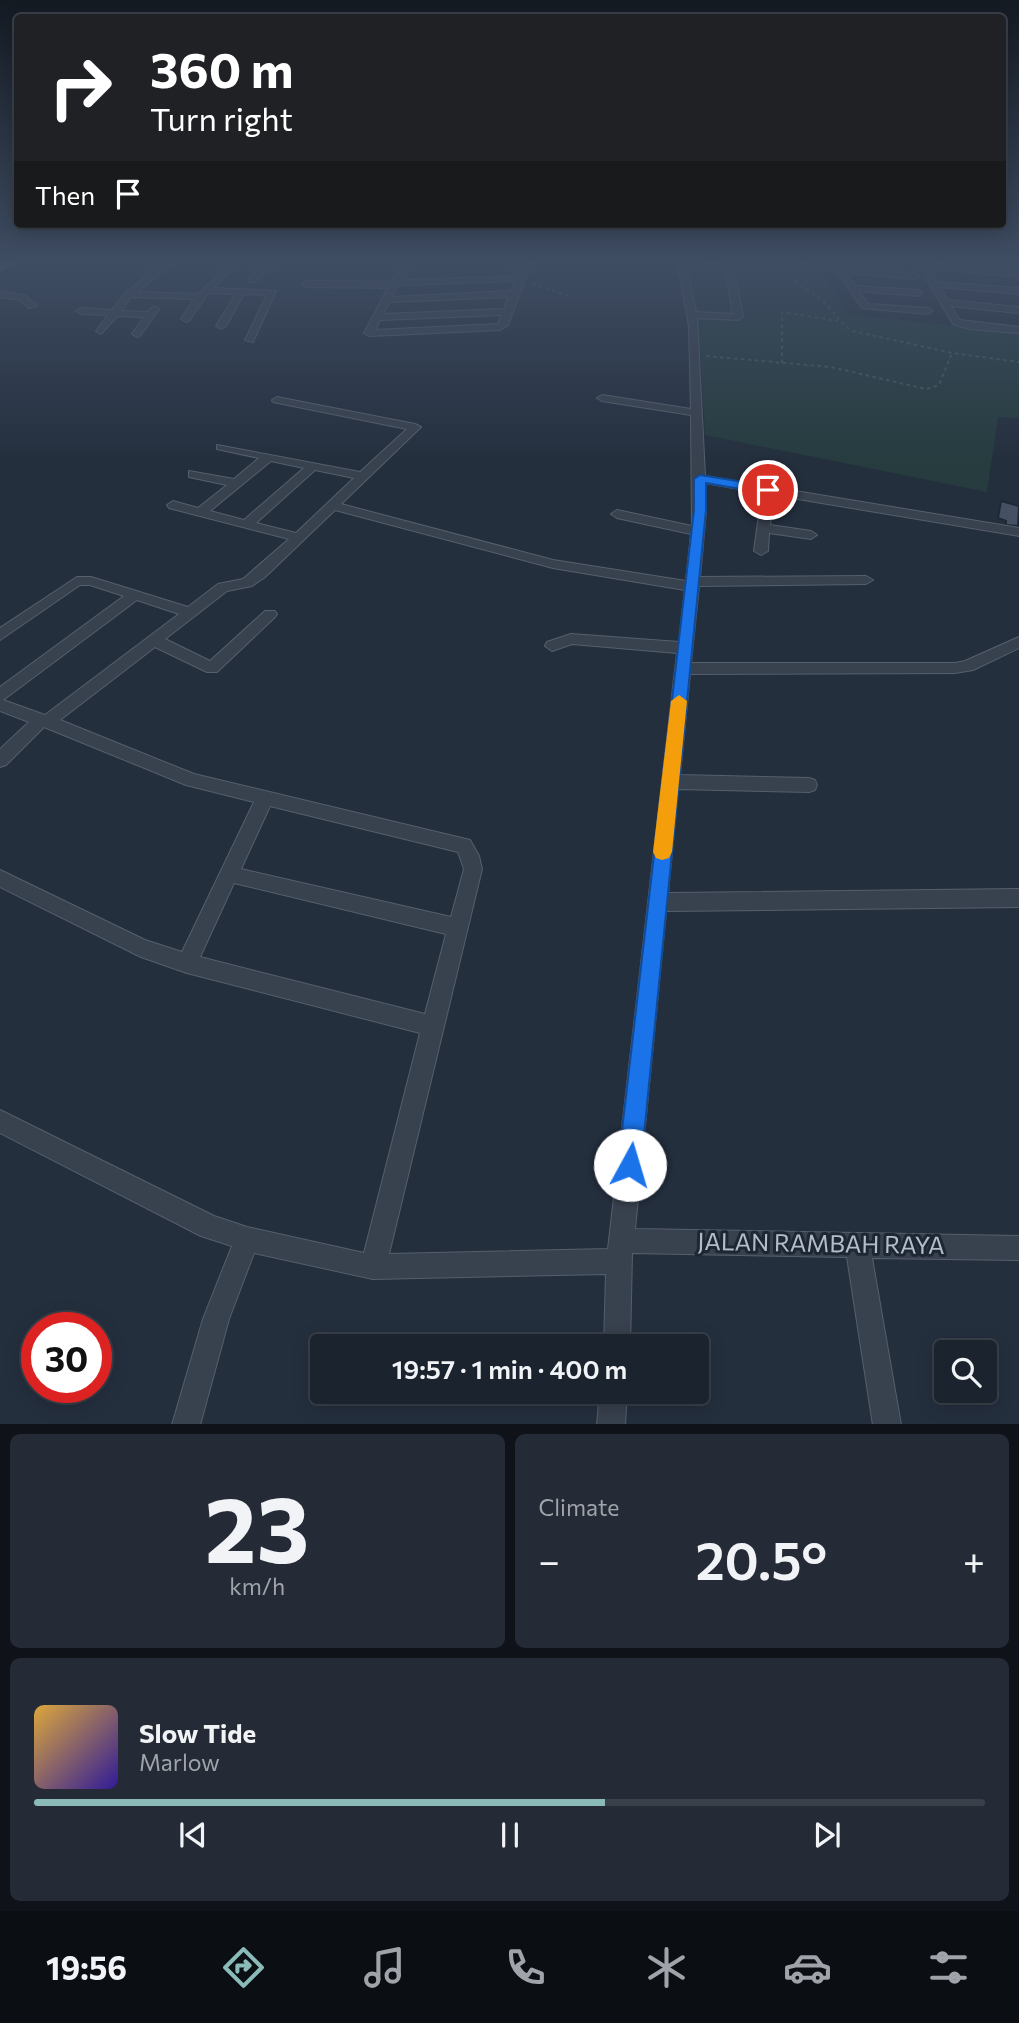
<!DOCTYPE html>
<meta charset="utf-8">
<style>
:root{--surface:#1b232e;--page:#242b36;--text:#f1f3f6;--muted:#a0a4aa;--line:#39404a;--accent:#8bbbb9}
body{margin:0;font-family:Commissioner,sans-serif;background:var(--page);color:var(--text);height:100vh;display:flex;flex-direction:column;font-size:26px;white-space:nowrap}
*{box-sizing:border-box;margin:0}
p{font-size:23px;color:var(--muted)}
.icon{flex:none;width:38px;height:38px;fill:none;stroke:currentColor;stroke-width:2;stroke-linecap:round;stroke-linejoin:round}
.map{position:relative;height:1424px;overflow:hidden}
.details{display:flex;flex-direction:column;gap:10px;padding:10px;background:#0f1319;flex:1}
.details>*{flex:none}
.banner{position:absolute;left:14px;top:14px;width:992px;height:214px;border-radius:7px;box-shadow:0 4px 18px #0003,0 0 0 2px var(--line);background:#202124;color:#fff;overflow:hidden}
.tools{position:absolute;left:934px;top:1340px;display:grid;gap:14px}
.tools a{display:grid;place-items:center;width:63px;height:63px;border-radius:7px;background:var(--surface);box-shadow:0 4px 18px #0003,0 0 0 2px var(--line);font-size:35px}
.speed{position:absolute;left:21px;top:1312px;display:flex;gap:14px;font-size:35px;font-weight:700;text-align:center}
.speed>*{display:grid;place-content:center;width:91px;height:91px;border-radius:50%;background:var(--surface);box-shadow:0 4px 18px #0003,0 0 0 2px var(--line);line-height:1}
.speed .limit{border:10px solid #d22;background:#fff;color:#111}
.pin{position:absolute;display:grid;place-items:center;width:60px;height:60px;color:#fff;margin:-30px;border:4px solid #fff;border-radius:50%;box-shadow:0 2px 7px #0007}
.me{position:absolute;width:77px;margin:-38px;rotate:6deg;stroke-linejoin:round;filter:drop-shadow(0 0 5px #0008)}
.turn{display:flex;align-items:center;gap:24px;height:147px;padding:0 21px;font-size:32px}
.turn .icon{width:91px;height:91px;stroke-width:2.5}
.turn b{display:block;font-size:49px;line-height:60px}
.then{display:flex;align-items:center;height:66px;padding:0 21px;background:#0003;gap:14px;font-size:26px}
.big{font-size:52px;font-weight:600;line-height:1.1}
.details .tile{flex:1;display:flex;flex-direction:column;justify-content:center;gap:10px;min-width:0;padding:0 24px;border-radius:10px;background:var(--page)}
.details .dial{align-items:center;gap:0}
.dial b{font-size:91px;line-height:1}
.song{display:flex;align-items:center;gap:21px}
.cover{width:84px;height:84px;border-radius:10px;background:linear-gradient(135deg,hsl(40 70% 55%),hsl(250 70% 35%))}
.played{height:7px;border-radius:4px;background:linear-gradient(90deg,var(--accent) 60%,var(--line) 60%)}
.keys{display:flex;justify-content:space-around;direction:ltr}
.heat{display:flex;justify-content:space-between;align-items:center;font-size:38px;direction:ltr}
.details .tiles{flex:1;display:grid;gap:10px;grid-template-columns:1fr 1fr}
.tile:last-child{grid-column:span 2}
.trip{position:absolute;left:310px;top:1334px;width:399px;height:70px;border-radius:7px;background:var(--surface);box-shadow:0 4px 18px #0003,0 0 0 2px var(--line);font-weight:600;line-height:70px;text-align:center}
.tab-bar{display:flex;height:112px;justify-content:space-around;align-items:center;background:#0b0e12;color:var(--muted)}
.tab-bar .icon{width:49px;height:49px}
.tab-bar .on{color:var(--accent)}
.tab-bar b{font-size:32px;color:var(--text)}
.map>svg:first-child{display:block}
.green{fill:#263c3f}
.building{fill:#455162;stroke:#1f2835;stroke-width:2}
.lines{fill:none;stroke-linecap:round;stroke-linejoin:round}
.minor-casing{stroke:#565f6c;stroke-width:2}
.highway-casing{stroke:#434c59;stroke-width:1}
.path{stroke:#44595c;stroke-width:2;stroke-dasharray:3.5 3.5;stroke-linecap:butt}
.minor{fill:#38414e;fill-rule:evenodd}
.highway{fill:#746855;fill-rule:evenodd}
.route{fill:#1a73e8;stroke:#114b97;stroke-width:2}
.slow{fill:#f59e0b}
.labels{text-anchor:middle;stroke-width:6;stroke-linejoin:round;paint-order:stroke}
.near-street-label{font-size:24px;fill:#b4bcc9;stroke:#1d2633}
</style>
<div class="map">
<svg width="1019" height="1425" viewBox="0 0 1019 1425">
<rect width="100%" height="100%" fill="#242f3e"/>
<path class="green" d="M 686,261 L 744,261 L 802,266 L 802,261 L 812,261 L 851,315 L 1019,332 L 1019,418 L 998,417 L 987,492 L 705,435 L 701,359 Z"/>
<path class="building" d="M 1001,501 L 1019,506 L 1018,526 L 1006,525 L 1006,521 L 998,518 Z"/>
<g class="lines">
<g class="minor-casing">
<path id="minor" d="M 166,261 L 175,261 L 137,292 L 198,294 L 233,261 L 242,261 L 213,288 L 276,291 L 253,342 L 245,340 L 267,295 L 244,294 L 226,326 L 221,329 L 216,326 L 236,294 L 208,293 L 189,321 L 186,322 L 181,319 L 194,299 L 131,297 L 121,311 L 147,312 L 154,306 L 159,309 L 140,336 L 137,337 L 132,334 L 144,317 L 117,316 L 101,334 L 96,331 L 108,315 L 81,314 L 76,311 L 81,308 L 112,310 L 126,292 Z
M 268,261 L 277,261 L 255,282 L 249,282 L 249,278 Z
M 408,261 L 416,261 L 402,280 L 518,276 L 524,261 L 532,261 L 508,325 L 500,330 L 369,336 L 364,333 L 388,288 L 306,287 L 302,284 L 306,281 L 391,282 ZM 516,281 L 511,291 L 392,297 L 398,285 ZM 509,297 L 504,309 L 383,314 L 389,302 ZM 502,315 L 498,324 L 375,330 L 380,320 Z
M 677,261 L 732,264 L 743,317 L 738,320 L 697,318 L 705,476 L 1019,528 L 1019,536 L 774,495 L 770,525 L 811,531 L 817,535 L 811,539 L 769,533 L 768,551 L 761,555 L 754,551 L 762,493 L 705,483 L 706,511 L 700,577 L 866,576 L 873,580 L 866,584 L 699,586 L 691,663 L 955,663 L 965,661 L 1019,637 L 1019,648 L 973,670 L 955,673 L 690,674 L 680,775 L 809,778 L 815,780 L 817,785 L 815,790 L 809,792 L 678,789 L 668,893 L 1019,889 L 1019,907 L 666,911 L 635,1229 L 1019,1236 L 1019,1260 L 872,1258 L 901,1425 L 873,1425 L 847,1257 L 632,1253 L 630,1346 L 604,1346 L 606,1274 L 373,1279 L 254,1253 L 229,1319 L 200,1425 L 172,1425 L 203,1319 L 232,1246 L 201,1236 L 0,1133 L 0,1110 L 214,1216 L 247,1227 L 364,1253 L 420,1033 L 187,973 L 141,957 L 0,887 L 0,870 L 145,940 L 182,952 L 254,802 L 186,785 L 44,727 L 6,765 L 0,767 L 0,749 L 29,722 L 0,711 L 0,687 L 124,596 L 90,585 L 80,585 L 0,640 L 0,628 L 77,577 L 91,577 L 188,607 L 218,584 L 243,579 L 289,539 L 169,508 L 167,505 L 173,501 L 198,508 L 227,485 L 189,477 L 189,471 L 234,479 L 259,458 L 217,449 L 217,445 L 360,472 L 407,429 L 273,402 L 272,400 L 277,397 L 415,424 L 421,427 L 341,504 L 553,560 L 686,581 L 691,534 L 617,518 L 611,514 L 617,510 L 692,526 L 691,415 L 602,401 L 597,398 L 602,395 L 691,409 L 689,326 ZM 686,265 L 725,268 L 733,314 L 696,312 ZM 271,461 L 304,468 L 244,520 L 210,511 ZM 315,470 L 354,478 L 296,533 L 256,523 ZM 335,510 L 553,568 L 685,590 L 679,642 L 571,634 L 547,642 L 545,646 L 552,651 L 572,644 L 677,653 L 608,1249 L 389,1254 L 482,869 L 479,856 L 470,840 L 194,774 L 60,720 L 155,647 L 207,672 L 217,672 L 275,617 L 277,614 L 275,611 L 265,611 L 210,661 L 165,639 L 227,591 L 252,586 L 265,577 ZM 137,600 L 179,614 L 45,715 L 3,700 ZM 270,806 L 458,852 L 464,869 L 451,917 L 241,869 ZM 234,883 L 446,934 L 425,1014 L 200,957 Z
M 757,261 L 803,261 L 797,266 Z
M 829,261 L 837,261 L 842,268 L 918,274 L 918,278 L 915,279 L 846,273 L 855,286 L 919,290 L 923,293 L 919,296 L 859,291 L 868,304 L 928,308 L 933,311 L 928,314 L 862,308 Z
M 916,261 L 1019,271 L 1019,277 L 928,268 L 936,282 L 1019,288 L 1019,294 L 940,287 L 948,300 L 1019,307 L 1019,313 L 951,306 L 960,320 L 1019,327 L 1019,333 L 969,329 L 953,324 Z
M 0,291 L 26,296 L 37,306 L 29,308 L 20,300 L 0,297 Z
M 600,1391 L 627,1391 L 625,1425 L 597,1425 Z"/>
</g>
<g class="highway-casing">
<path id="highway" d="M 3,261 L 17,261 L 0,272 L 0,263 Z"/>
</g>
<path class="path" d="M 740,267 L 755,268
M 792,274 C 798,288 804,287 816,295 C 830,305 837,321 852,331 L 952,353 L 1019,362
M 532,284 L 571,297
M 706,356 L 831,367 L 926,389 L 939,385 L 952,353
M 782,363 L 782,312 L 838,321"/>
<use href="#minor" class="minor"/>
<use href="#highway" class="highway"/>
</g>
<linearGradient id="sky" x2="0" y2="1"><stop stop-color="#141a22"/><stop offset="0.57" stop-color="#3f4d63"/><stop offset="1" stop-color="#3f4d63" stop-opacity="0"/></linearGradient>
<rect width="1019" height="460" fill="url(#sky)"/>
<path class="route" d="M 700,475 L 768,486 L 774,490 L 768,494 L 706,483 L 706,510 L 641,1165 L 638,1174 L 630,1177 L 621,1174 L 618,1165 L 694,510 L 694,479 Z"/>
<path class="slow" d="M 679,695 L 687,701 L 672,852 L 669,858 L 662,860 L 656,858 L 653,852 L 671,701 Z"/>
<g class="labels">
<g class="near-street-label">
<text transform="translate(821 1244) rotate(1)" y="8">JALAN RAMBAH RAYA</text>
</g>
</g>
</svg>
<div class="tools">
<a><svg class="icon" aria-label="search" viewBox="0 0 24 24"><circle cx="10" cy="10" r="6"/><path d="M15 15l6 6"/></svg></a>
</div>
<div class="speed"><div class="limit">30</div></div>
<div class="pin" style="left:768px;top:490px;background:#d93025"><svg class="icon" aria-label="arrive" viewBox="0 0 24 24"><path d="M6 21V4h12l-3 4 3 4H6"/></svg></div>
<svg class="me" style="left:630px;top:1165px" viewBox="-20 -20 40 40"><circle r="19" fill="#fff"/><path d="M0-13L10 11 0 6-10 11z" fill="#1a73e8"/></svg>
<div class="trip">19:57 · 1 min · 400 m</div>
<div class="banner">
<div class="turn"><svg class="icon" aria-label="right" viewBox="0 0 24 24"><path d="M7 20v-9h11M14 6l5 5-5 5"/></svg><div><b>360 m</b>Turn right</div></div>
<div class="then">Then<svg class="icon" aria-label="arrive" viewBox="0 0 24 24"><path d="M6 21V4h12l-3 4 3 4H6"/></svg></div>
</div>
</div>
<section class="details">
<div class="tiles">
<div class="tile dial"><b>23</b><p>km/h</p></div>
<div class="tile"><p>Climate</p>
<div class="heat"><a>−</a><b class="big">20.5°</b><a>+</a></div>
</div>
<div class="tile">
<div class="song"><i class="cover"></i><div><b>Slow Tide</b><p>Marlow</p></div></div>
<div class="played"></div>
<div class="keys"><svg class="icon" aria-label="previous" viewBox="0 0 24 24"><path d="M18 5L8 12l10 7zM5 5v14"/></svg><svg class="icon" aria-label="pause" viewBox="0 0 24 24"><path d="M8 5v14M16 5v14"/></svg><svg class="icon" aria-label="next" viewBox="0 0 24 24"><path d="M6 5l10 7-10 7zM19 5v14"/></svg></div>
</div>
</div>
</section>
<nav class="tab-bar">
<b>19:56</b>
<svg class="icon on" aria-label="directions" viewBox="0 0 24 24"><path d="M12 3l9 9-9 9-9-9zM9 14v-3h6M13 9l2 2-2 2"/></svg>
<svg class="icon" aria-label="music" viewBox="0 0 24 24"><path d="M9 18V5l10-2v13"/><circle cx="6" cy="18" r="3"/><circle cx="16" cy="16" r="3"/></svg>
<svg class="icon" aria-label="phone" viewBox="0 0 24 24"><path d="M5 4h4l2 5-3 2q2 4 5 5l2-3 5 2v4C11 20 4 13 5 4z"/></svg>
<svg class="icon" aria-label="climate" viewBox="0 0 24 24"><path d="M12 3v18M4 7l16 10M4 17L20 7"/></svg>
<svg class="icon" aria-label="car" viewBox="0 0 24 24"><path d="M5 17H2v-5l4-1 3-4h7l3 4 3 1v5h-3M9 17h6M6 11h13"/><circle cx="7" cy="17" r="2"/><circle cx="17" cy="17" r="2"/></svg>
<svg class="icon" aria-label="filters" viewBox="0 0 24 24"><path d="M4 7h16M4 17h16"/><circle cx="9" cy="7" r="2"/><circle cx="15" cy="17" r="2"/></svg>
</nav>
